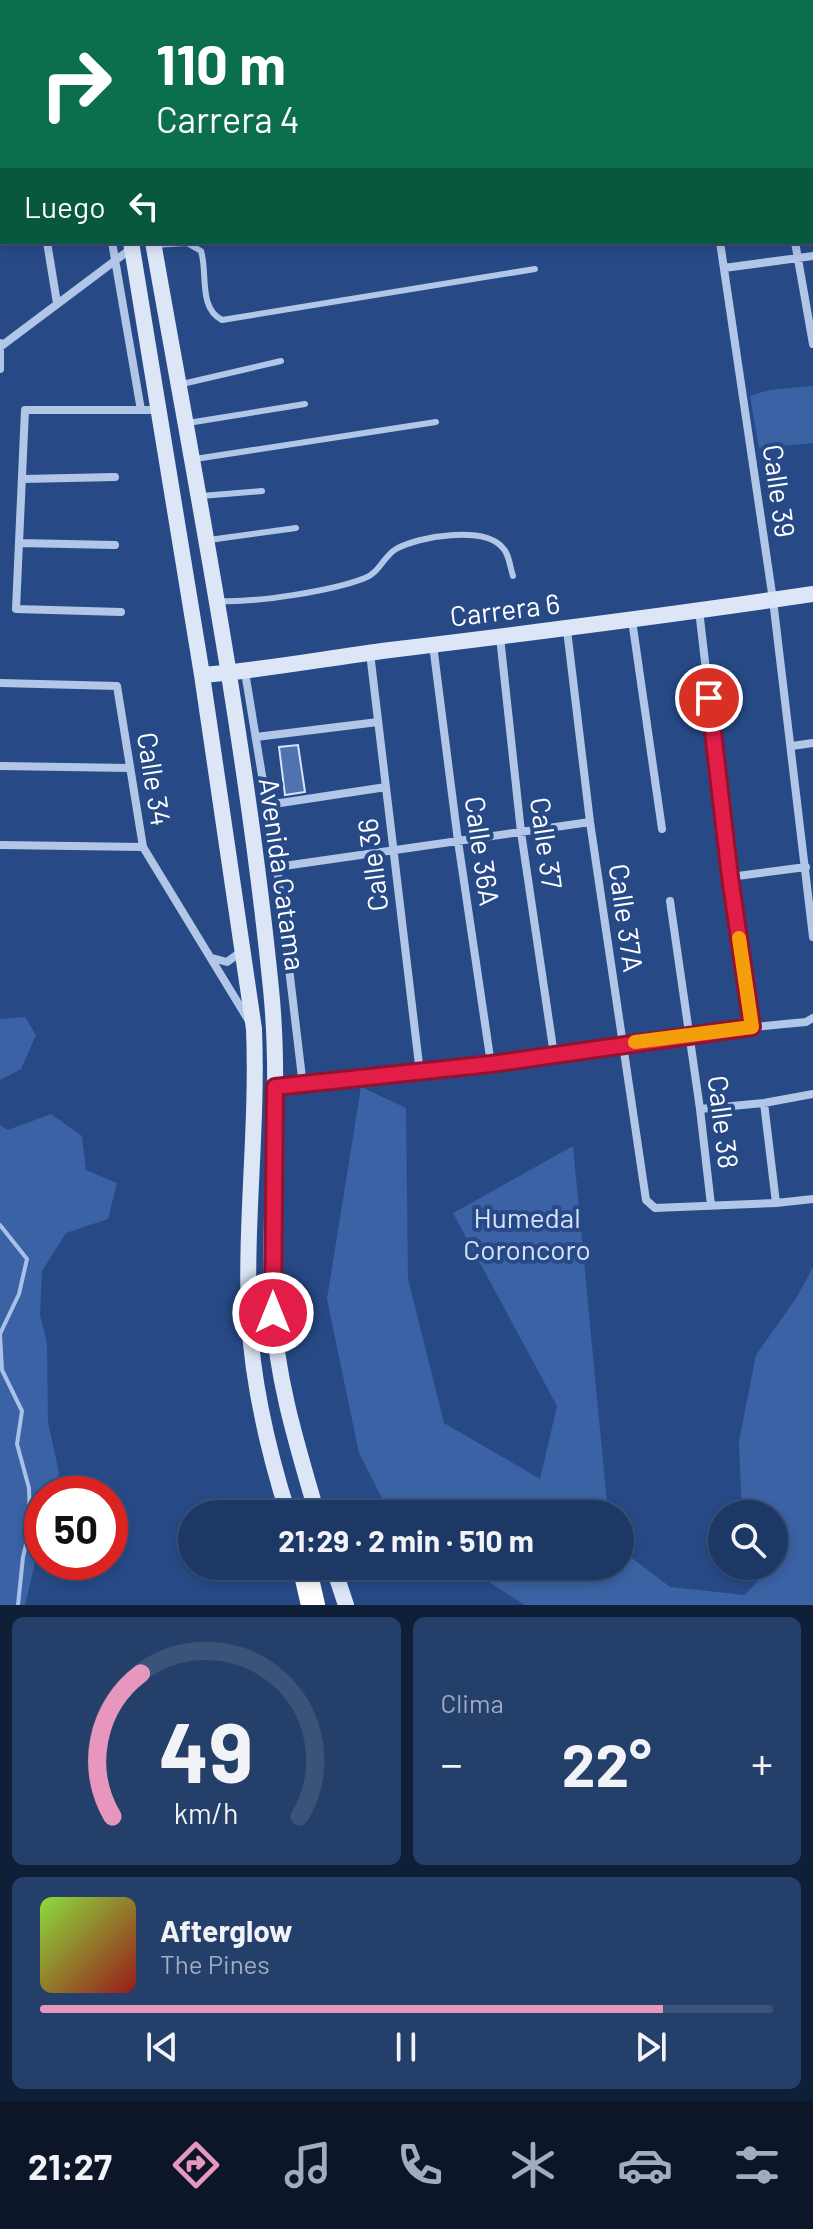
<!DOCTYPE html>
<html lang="es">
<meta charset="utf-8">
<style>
:root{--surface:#1d3865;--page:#253f6b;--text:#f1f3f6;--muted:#a0acbf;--line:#3b5279;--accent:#e797bd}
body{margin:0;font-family:Barlow,sans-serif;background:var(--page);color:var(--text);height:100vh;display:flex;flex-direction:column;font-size:30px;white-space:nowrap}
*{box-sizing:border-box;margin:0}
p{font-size:26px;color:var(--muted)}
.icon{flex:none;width:44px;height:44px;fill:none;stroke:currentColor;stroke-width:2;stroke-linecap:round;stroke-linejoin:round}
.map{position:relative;height:1605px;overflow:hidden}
.details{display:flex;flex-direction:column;gap:12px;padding:12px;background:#101f38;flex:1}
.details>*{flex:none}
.guide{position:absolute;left:0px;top:0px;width:814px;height:244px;box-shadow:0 4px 12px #0003,0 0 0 2px var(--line);background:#0b6e4f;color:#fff;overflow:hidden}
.controls{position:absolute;left:708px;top:1500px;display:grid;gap:16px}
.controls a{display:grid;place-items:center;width:80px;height:80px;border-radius:50%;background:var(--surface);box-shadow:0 4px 12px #0003,0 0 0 2px var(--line);font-size:40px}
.speed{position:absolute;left:24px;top:1476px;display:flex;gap:16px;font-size:40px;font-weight:700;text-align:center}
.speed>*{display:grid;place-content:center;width:104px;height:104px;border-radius:50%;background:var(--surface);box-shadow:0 4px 12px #0003,0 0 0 2px var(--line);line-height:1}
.speed .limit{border:12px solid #d22;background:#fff;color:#111}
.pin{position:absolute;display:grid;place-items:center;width:68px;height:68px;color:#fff;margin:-34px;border:4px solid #fff;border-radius:50%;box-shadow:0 2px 8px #0007}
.me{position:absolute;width:88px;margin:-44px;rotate:0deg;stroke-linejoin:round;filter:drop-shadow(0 0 6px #0008)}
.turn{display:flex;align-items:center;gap:28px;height:168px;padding:0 24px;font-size:36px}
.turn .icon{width:104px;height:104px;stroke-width:2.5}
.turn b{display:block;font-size:56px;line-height:68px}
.then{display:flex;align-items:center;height:76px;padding:0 24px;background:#0003;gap:16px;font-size:30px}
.big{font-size:60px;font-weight:700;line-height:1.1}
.details .widget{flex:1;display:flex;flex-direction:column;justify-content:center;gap:12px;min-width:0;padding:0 28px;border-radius:12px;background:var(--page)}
.details .dial{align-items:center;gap:0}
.dial svg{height:208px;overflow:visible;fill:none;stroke:var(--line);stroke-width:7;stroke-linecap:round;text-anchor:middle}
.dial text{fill:var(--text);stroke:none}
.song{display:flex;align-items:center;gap:24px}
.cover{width:96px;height:96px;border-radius:12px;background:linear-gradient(135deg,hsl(90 70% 55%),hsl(0 70% 35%))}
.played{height:8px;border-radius:4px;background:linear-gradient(90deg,var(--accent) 85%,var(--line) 85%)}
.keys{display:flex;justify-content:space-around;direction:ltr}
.heat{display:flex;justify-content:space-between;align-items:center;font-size:44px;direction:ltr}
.details .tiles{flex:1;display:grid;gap:12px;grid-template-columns:1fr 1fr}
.widget:last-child{grid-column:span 2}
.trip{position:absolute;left:178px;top:1500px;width:456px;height:80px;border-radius:40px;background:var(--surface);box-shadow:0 4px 12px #0003,0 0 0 2px var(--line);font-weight:700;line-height:80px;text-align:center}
.menu{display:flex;height:128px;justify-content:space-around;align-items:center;background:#0c1628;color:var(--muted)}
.menu .icon{width:56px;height:56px}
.menu .on{color:var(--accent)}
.menu b{font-size:36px;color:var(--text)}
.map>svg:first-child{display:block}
.green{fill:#3b62a4}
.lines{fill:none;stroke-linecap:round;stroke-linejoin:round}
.stream{stroke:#a7c1e9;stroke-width:4}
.building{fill:#4f73af;stroke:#d6e2f7;stroke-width:2}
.lane{stroke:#b2c7e8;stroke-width:6}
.street{stroke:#b2c7e8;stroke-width:8}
.secondary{stroke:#dce6f7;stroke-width:16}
.highway{stroke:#fff;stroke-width:24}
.route-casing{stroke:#92132f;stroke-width:20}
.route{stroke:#e11d48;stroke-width:14}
.slow{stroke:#f59e0b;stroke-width:14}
.labels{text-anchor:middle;stroke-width:8;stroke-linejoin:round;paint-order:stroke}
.street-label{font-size:28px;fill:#fff;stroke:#274a87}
.park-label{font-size:28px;fill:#d6e2f7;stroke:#274a87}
</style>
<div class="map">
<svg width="813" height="1605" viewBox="0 0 813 1605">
<rect width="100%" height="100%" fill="#274a87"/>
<path class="green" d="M 813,386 L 813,443 L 759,448 L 750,396 L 769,390 Z
M 25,1017 L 36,1035 L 21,1069 L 0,1080 L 0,1019 Z
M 361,1087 L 406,1108 L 408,1279 L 444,1423 L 540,1479 L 557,1406 L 453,1213 L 573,1146 L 608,1514 L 390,1514 L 359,1453 L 327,1299 Z
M 51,1114 L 82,1136 L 86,1170 L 117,1183 L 108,1219 L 66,1233 L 42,1271 L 40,1315 L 47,1343 L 48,1422 L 59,1473 L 52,1494 L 42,1494 L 42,1533 L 25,1605 L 0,1605 L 0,1125 L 8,1130 Z
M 813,1267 L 813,1605 L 525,1605 L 464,1566 L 620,1566 L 620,1549 L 670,1587 L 745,1595 L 759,1579 L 755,1566 L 774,1566 L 774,1514 L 742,1514 L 739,1441 L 756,1355 L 797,1297 Z"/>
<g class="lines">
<path class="stream" d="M 0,1225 L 27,1259 L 19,1294 L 0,1334 L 2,1370 L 22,1411 L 17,1444 L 29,1488 L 30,1528 L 23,1557 L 18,1605"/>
</g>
<path class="building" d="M 298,745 L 305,792 L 285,795 L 279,747 Z"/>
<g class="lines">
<path class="lane" d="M 168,0 L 168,2
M 154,245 L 187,243 L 201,251 C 208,273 198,308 222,320 L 535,269
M 182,384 L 281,361
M 188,423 L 305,404
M 195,459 L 436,422
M 201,496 L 262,491
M 209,540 L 296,528
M 219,601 C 255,603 332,591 365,578 C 380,572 383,557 396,549 C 419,536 483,526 502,547 C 509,553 510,567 513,576"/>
<path class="street" d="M 67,0 L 68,2
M 287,0 L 288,2
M 375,0 L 376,2
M 684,0 L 685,2
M 763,0 L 763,2
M 537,2 L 541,0
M 812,58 L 813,58
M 0,71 L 2,70
M 812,123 L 813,123
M 812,191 L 813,191
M 47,242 L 57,303
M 112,242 L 141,410
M 720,242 L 773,600 L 813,937
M 795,242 L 813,344
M 724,268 L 813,256
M 0,347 L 132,248
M 0,369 L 0,343
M 22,479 L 115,477
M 19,543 L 115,545
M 699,610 L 730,877 L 752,1027
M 121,612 L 16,609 L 25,410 L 159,410
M 632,620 L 662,829
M 567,630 L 590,822 L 646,1200 L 655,1208 L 776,1203 L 813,1199
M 500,637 L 521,832 L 554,1055
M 433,645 L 458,841 L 491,1064
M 370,653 L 420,1073
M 245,672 L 277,867 L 303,1086
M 0,683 L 117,686 L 143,847 L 249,1021
M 256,737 L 378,722
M 792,746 L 813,743
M 0,766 L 130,768
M 267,805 L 386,787
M 0,845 L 143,847
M 277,867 L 590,822
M 730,877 L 806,867
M 670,901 L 700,1109 L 711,1205
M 212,958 L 227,962 L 242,951
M 275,1087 C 454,1079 629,1037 806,1022 L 813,1018
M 764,1103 L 776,1203
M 700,1109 L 764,1103 L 813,1094"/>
<path class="secondary" d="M 90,0 L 91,2
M 110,0 L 111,2
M 131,242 L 202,675 L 254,1029 C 258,1125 245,1221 249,1316 C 252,1384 268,1450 288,1514
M 153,242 C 197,490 246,739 271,989 C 282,1097 267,1205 273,1312 C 277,1382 298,1448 317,1514
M 202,675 C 265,670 327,658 390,650 C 531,633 672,615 813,594
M 333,1566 L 346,1605"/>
<path class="highway" d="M 304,1566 L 313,1605"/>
</g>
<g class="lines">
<g class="route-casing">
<path id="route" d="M 273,1313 L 275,1087 L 491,1064 L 752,1027 L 730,877 L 709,698"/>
</g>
<use href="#route" class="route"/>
<path class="slow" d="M 635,1042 L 752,1027 L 739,938"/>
</g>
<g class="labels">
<g class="street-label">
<text transform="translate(779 491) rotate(82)" y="10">Calle 39</text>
<text transform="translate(505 610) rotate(-7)" y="10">Carrera 6</text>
<text transform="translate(154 779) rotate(81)" y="10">Calle 34</text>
<text transform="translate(546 843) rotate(82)" y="10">Calle 37</text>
<text transform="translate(482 851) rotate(82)" y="10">Calle 36A</text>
<text transform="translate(373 865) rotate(-97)" y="10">Calle 36</text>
<text transform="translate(282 874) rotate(82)" y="10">Avenida Catama</text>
<text transform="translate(626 918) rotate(82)" y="10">Calle 37A</text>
<text transform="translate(723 1122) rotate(83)" y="10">Calle 38</text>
</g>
<g class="park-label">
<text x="527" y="1228">Humedal<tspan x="527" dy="32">Coroncoro</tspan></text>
</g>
</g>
</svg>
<div class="controls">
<a><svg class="icon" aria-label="search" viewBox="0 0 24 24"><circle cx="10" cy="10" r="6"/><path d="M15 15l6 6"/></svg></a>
</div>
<div class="speed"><div class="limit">50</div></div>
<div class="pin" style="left:709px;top:698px;background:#d93025"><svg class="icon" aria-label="arrive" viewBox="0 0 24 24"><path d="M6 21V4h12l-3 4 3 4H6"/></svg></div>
<svg class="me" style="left:273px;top:1313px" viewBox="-20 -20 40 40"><circle r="17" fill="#e11d48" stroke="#fff" stroke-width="3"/><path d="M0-11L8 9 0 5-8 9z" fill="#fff"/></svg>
<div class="trip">21:29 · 2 min · 510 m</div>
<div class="guide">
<div class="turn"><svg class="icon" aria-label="right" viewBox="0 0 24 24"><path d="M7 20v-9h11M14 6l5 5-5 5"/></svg><div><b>110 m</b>Carrera 4</div></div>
<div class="then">Luego<svg class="icon" aria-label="left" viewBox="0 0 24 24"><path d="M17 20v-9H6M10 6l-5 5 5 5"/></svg></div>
</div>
</div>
<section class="details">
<div class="tiles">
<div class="widget dial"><svg viewBox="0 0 100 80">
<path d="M14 69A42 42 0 1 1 86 69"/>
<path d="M14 69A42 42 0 0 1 25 14" stroke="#e797bd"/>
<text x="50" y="56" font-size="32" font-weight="700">49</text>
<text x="50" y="72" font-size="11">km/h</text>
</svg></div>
<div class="widget"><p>Clima</p>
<div class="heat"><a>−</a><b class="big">22°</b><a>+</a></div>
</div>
<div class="widget">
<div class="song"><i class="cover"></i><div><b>Afterglow</b><p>The Pines</p></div></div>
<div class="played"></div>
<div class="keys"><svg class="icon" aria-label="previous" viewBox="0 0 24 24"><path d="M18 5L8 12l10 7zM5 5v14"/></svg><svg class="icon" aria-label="pause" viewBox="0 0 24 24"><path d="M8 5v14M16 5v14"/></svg><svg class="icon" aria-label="next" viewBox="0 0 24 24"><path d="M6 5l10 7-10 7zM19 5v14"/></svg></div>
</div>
</div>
</section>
<nav class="menu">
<b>21:27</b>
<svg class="icon on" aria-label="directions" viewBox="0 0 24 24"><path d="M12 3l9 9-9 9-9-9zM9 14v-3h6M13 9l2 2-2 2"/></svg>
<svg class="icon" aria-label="music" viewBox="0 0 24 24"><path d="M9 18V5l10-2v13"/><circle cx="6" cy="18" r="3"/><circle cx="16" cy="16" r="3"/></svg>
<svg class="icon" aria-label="phone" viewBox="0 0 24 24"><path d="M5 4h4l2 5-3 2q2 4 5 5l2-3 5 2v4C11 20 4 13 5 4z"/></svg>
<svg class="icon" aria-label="climate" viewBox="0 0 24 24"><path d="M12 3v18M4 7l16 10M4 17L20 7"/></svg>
<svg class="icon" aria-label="car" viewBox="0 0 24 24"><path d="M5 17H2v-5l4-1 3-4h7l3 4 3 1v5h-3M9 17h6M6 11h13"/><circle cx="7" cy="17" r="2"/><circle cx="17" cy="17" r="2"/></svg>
<svg class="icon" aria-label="filters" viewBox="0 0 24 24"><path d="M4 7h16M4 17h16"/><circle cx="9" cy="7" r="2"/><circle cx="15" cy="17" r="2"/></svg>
</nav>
